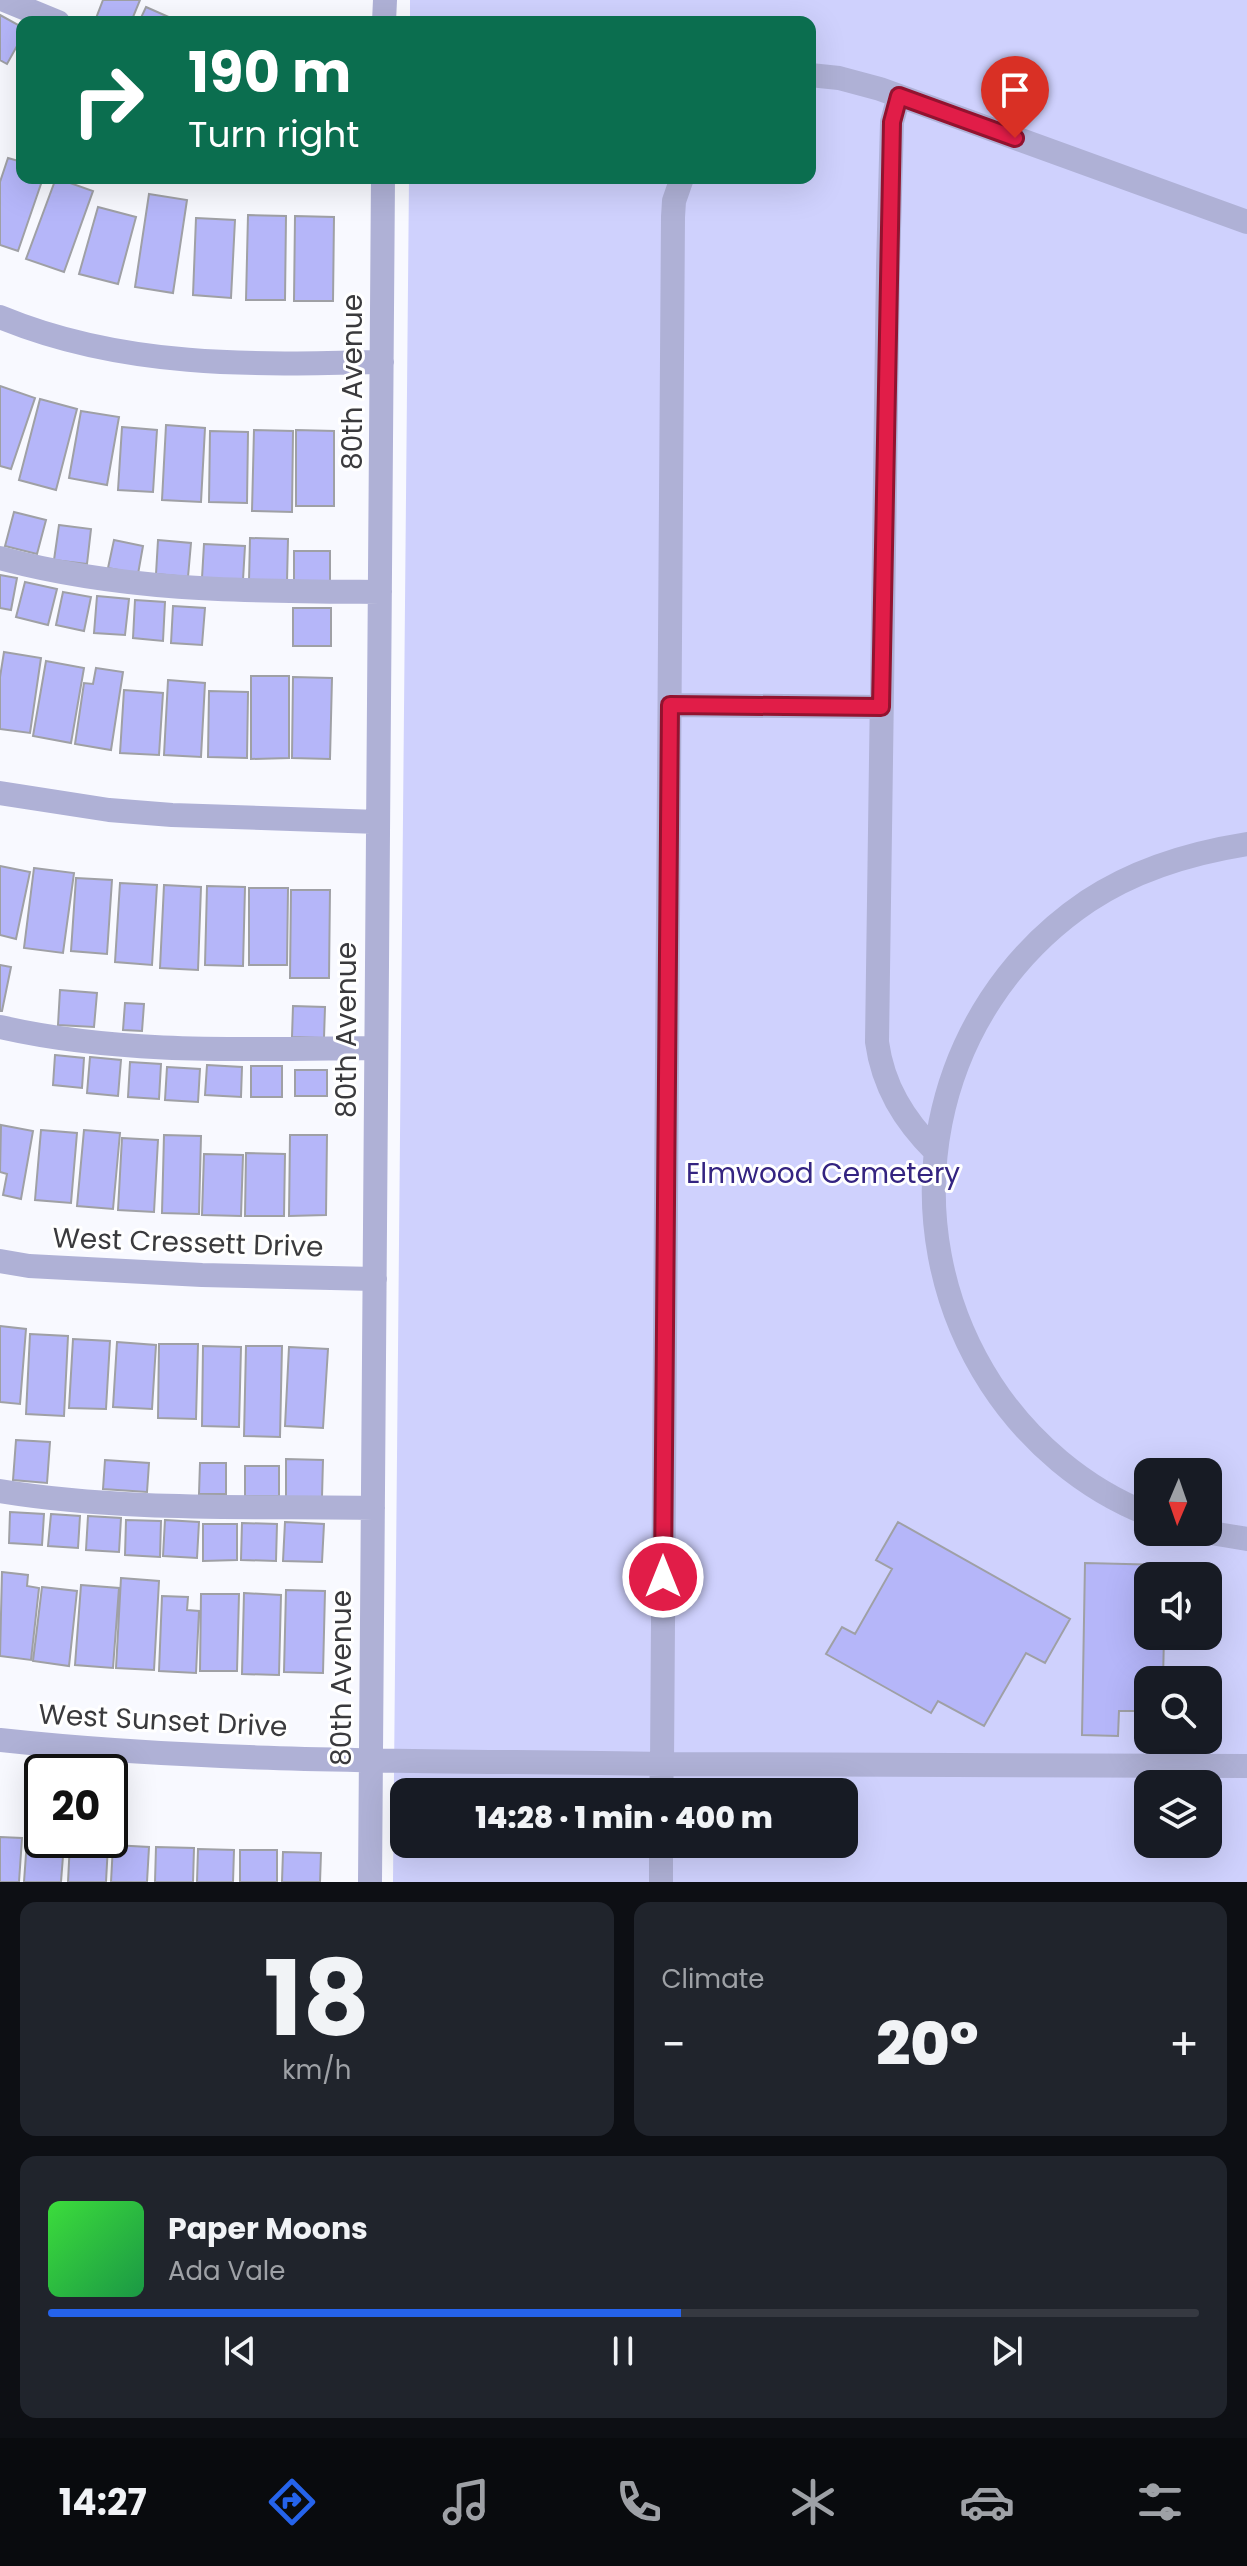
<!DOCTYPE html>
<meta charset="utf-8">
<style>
:root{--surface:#171b24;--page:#20242c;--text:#f1f3f6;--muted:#9ea1a6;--line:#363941;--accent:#2563eb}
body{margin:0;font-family:Poppins,sans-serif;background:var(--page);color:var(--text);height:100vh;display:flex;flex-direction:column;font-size:30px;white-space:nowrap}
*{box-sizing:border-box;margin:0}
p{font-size:26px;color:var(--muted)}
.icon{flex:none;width:44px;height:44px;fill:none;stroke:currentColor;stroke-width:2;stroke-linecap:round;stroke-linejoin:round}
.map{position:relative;height:1882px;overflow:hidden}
.sheet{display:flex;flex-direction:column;gap:20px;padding:20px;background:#0d0f14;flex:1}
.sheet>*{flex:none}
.banner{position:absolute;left:16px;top:16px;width:800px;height:168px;border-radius:16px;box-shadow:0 8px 32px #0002;background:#0b6e4f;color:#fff;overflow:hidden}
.needle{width:52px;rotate:182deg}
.fabs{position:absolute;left:1134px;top:1458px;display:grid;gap:16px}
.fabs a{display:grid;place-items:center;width:88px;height:88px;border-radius:16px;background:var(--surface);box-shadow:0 8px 32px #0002;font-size:40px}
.speed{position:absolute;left:24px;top:1754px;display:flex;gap:16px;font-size:40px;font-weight:700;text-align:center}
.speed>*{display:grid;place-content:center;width:104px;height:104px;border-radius:50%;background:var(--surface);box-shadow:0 8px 32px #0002;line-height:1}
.speed .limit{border:4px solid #111;border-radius:12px;background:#fff;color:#111}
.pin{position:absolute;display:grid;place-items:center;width:68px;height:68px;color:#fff;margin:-82px -34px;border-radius:50% 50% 50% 0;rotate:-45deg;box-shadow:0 0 8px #0007}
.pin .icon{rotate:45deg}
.me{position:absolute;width:88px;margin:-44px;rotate:0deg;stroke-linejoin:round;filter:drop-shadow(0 0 6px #0008)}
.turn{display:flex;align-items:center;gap:28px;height:168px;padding:0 40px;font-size:36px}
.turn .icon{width:104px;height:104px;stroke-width:2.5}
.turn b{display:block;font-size:56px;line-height:68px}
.big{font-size:60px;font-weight:800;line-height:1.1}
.sheet .widget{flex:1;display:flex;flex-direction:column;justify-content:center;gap:12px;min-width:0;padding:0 28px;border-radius:16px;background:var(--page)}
.sheet .dial{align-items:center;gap:0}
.dial b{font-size:104px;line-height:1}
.song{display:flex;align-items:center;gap:24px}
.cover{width:96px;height:96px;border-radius:12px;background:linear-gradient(135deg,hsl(120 70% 55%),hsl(140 70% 35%))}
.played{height:8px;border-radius:4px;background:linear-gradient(90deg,var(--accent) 55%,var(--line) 55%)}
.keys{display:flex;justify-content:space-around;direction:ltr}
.heat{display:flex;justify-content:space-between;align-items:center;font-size:44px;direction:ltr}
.sheet .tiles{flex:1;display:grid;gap:20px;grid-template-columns:1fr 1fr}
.widget:last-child{grid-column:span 2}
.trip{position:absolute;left:390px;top:1778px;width:468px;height:80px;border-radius:16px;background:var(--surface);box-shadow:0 8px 32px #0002;font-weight:800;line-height:80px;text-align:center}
.menu{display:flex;height:128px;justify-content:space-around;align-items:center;background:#090b0e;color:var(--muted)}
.menu .icon{width:56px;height:56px}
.menu .selected{color:var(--accent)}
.menu b{font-size:36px;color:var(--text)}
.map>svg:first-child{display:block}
.green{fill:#cfd1fd;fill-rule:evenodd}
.building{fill:#b5b6f9;stroke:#9fa0a5;stroke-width:2}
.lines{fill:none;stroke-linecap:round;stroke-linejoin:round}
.minor{stroke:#afb1d6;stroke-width:24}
.route-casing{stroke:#92132f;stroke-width:20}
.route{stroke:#e11d48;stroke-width:14}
.labels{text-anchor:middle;stroke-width:6;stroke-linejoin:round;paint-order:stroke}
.street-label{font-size:28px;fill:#3a3a3d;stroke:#fff}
.park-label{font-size:28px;fill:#342481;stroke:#fff}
</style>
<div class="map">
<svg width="1247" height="1882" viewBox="0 0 1247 1882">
<rect width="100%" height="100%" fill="#f8f9ff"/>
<path class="green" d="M 410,0 L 1247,0 L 1247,1882 L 393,1882 L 409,178 L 810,178 L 810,22 L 410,22 ZM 1148,1472 L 1208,1472 L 1208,1532 L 1148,1532 ZM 1148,1576 L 1208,1576 L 1208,1636 L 1148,1636 ZM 1148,1680 L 1208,1680 L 1208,1740 L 1148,1740 ZM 1148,1784 L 1208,1784 L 1208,1844 L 1148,1844 ZM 404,1792 L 844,1792 L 844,1844 L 404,1844 Z"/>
<path class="building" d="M 103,0 L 140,0 L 131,22 L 98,22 L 95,21 Z
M 146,7 L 178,21 L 177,22 L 139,22 Z
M 0,15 L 22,27 L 22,37 L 7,64 L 0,60 Z
M 8,158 L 22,162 L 22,178 L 43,178 L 18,251 L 0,245 L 0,182 Z
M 56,178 L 93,191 L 64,272 L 26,259 Z
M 149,194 L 187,200 L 173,293 L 135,287 Z
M 98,207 L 136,217 L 118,284 L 79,274 Z
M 248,215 L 286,216 L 285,300 L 246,300 Z
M 295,216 L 334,217 L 333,301 L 294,301 Z
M 196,218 L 235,220 L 231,298 L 193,295 Z
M 0,386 L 35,398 L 11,469 L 0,466 Z
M 40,399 L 77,409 L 56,490 L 19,480 Z
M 81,411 L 119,417 L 107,485 L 69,478 Z
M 166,425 L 205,428 L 201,502 L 162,500 Z
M 122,427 L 157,430 L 153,492 L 118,490 Z
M 254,430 L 293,431 L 292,512 L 252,511 Z
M 296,430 L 334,431 L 334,506 L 296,506 Z
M 210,431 L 248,432 L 247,503 L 209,502 Z
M 14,512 L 46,520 L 37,554 L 5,546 Z
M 59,525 L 91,529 L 87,564 L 54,560 Z
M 250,538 L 288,539 L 287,582 L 249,581 Z
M 114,540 L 143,546 L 138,574 L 108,568 Z
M 158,540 L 191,543 L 188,577 L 156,574 Z
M 204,544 L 245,546 L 243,580 L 202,578 Z
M 294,551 L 330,551 L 330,581 L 294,581 Z
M 0,575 L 17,578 L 11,610 L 0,608 Z
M 25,582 L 57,589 L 48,625 L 16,617 Z
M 63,592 L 91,597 L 84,631 L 56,625 Z
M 97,596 L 129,599 L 125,635 L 94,633 Z
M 135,600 L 165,602 L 163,641 L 133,638 Z
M 173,606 L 205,608 L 202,645 L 171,643 Z
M 293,608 L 331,608 L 331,646 L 293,646 Z
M 4,652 L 41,658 L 30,733 L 0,729 L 0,677 Z
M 46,661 L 84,668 L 71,743 L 33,736 Z
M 96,668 L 123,672 L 111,750 L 75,744 L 84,683 L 93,684 Z
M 251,676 L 289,676 L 289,758 L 251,759 Z
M 293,677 L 332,678 L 330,759 L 292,758 Z
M 168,680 L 205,683 L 201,757 L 164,755 Z
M 124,690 L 163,693 L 159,755 L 120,753 Z
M 209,691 L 248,692 L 247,758 L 208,757 Z
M 0,866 L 30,872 L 16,939 L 0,935 Z
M 34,868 L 74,873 L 63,953 L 24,948 Z
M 76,878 L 112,880 L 107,954 L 71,951 Z
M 120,883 L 157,885 L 152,965 L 115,962 Z
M 164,885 L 201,887 L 198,970 L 160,968 Z
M 207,886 L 245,887 L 243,966 L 205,965 Z
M 249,888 L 288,888 L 287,965 L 249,965 Z
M 291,890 L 330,890 L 329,978 L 290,978 Z
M 0,965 L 11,967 L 2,1011 L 0,1011 Z
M 60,990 L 97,993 L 94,1027 L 58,1025 Z
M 125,1003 L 144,1004 L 142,1031 L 123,1030 Z
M 293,1006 L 325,1007 L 324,1038 L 292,1037 Z
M 55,1055 L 84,1058 L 82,1088 L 53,1085 Z
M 90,1057 L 121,1060 L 118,1096 L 87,1093 Z
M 130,1062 L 161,1064 L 159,1099 L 128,1097 Z
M 207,1065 L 242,1067 L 241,1097 L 205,1095 Z
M 251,1066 L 282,1066 L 282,1097 L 251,1097 Z
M 167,1067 L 200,1069 L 198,1102 L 165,1100 Z
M 295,1070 L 327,1070 L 327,1096 L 295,1096 Z
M 1,1125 L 33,1131 L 21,1199 L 3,1195 L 7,1174 L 0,1172 Z
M 41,1130 L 77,1133 L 71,1203 L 35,1200 Z
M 84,1130 L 120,1133 L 113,1209 L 77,1206 Z
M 164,1135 L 201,1136 L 199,1214 L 162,1213 Z
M 290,1135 L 327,1135 L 326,1215 L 289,1216 Z
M 122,1138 L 158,1140 L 154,1212 L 118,1210 Z
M 246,1153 L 285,1154 L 284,1216 L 245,1216 Z
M 204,1154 L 243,1155 L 241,1216 L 202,1215 Z
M 0,1326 L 26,1329 L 20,1404 L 0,1402 Z
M 30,1334 L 68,1336 L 64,1416 L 26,1414 Z
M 73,1339 L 110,1341 L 106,1409 L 69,1408 Z
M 117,1342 L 156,1345 L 152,1409 L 113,1407 Z
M 159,1344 L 198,1344 L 196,1419 L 158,1418 Z
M 203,1346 L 241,1347 L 239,1427 L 202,1426 Z
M 246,1346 L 282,1346 L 280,1437 L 244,1436 Z
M 289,1347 L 328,1349 L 323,1428 L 285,1426 Z
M 16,1440 L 50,1442 L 47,1483 L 13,1480 Z
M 286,1459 L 323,1460 L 322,1497 L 286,1497 Z
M 105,1460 L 149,1463 L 147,1492 L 103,1489 Z
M 200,1463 L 226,1463 L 226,1494 L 199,1494 Z
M 245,1466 L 279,1466 L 279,1496 L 245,1496 Z
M 10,1512 L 44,1514 L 42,1545 L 9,1543 Z
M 51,1514 L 80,1516 L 78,1548 L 48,1546 Z
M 88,1516 L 121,1518 L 119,1552 L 86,1550 Z
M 126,1520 L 161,1521 L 160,1557 L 125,1555 Z
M 165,1520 L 199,1522 L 197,1558 L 163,1556 Z
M 285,1522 L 324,1524 L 322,1562 L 283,1561 Z
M 898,1522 L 1070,1619 L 1045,1663 L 1026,1653 L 984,1726 L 938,1701 L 931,1713 L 826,1654 L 842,1627 L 855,1634 L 892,1569 L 876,1560 Z
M 242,1523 L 277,1524 L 276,1561 L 241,1560 Z
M 203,1524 L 237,1524 L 237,1560 L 203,1561 Z
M 1085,1563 L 1166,1565 L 1165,1576 L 1148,1576 L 1148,1636 L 1164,1636 L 1163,1680 L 1148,1680 L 1148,1735 L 1138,1735 L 1138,1711 L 1119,1711 L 1118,1736 L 1082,1735 Z
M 2,1572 L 28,1575 L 27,1586 L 39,1588 L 31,1660 L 0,1656 Z
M 121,1578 L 159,1581 L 154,1670 L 116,1668 Z
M 81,1585 L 119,1588 L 113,1668 L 75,1665 Z
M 42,1587 L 77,1591 L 69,1666 L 33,1661 Z
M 286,1590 L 325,1591 L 323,1673 L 284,1672 Z
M 244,1593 L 281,1595 L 279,1675 L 242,1674 Z
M 201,1594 L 239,1594 L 237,1671 L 200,1671 Z
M 162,1596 L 188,1597 L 187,1610 L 199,1611 L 196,1673 L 159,1671 Z
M 0,1837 L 22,1838 L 19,1882 L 0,1882 Z
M 27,1840 L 64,1843 L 61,1882 L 24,1882 Z
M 70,1842 L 108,1845 L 106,1882 L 68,1882 Z
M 113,1845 L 149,1847 L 147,1882 L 111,1882 Z
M 156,1847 L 194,1848 L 193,1882 L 155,1882 Z
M 198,1849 L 234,1850 L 233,1882 L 197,1882 Z
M 240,1850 L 277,1850 L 277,1882 L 240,1882 Z
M 283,1852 L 321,1853 L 320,1882 L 282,1882 Z"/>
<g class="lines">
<path class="minor" d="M 4,0 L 58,22
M 384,22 L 385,0
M 810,75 L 839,78 L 880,89 L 1247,222
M 899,96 L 892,122 L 888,267 L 877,1042 C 883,1086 904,1120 935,1151
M 682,178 L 674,201 L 673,217 L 662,1764 L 1247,1766
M 0,317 C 123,368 252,365 382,362
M 0,558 C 126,592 251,591 380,592
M 670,705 L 881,707
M 0,793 L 109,810 L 172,815 L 378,822
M 0,1027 C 122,1055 252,1049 376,1048
M 0,1261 L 29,1266 L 202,1275 L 375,1279
M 0,1491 C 122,1511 249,1506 373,1508
M 1148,1514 C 1084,1489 1028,1441 991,1384 C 887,1223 928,1009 1088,901 C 1136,869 1190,853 1247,844
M 1205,1532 L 1247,1539
M 0,1740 C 220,1764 441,1760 662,1764 L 661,1792
M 370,1882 L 383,178
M 661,1882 L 661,1844"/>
</g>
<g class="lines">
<g class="route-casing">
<path id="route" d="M 663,1577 L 670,705 L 881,707 L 892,122 L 899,96 L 1015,138"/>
</g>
<use href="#route" class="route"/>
</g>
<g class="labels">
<g class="street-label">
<text transform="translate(352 382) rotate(-90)" y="10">80th Avenue</text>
<text transform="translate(346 1030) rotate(-90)" y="10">80th Avenue</text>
<text transform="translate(188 1242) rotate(2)" y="10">West Cressett Drive</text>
<text transform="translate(341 1678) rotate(-90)" y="10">80th Avenue</text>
<text transform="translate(163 1720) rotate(3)" y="10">West Sunset Drive</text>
</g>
<g class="park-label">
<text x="823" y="1183">Elmwood Cemetery</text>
</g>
</g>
</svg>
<div class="fabs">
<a><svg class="needle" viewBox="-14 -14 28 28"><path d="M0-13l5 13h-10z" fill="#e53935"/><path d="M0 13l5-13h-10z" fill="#9ea1a6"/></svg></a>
<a><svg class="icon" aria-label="sound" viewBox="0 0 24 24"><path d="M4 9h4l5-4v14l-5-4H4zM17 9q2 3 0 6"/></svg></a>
<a><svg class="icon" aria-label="search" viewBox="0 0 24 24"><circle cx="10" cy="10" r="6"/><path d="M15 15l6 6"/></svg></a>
<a><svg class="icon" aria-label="layers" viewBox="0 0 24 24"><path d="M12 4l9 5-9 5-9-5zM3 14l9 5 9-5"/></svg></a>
</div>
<div class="speed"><div class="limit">20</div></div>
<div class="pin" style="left:1015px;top:138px;background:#d93025"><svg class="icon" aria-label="arrive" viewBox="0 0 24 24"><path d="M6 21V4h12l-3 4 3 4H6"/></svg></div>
<svg class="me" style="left:663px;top:1577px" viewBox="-20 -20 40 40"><circle r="17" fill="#e11d48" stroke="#fff" stroke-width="3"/><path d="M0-11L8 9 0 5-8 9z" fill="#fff"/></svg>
<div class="trip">14:28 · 1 min · 400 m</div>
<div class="banner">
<div class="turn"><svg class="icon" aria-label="right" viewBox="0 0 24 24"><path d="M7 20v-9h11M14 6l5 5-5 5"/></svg><div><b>190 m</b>Turn right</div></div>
</div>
</div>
<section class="sheet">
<div class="tiles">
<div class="widget dial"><b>18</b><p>km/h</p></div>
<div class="widget"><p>Climate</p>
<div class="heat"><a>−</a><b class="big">20°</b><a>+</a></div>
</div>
<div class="widget">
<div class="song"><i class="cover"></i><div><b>Paper Moons</b><p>Ada Vale</p></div></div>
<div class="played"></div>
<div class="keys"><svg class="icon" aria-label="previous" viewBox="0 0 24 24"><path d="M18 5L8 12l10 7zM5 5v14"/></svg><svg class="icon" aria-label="pause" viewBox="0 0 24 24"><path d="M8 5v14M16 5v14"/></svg><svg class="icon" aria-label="next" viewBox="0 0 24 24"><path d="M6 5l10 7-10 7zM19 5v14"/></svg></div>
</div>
</div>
</section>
<nav class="menu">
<b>14:27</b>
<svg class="icon selected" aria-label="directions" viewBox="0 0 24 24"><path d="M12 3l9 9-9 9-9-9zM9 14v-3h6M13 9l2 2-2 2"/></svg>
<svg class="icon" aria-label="music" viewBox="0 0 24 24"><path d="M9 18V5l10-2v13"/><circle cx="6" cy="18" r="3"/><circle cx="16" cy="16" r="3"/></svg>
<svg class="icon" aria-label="phone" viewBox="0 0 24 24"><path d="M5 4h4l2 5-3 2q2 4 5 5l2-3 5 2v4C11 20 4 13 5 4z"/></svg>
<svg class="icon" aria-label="climate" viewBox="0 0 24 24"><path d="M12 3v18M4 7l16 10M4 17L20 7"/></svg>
<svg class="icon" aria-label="car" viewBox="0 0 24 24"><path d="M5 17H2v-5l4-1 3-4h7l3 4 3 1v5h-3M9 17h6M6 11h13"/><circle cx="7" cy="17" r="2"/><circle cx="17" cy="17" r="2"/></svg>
<svg class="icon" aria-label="filters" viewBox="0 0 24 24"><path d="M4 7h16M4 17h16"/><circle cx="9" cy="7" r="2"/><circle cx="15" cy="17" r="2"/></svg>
</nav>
